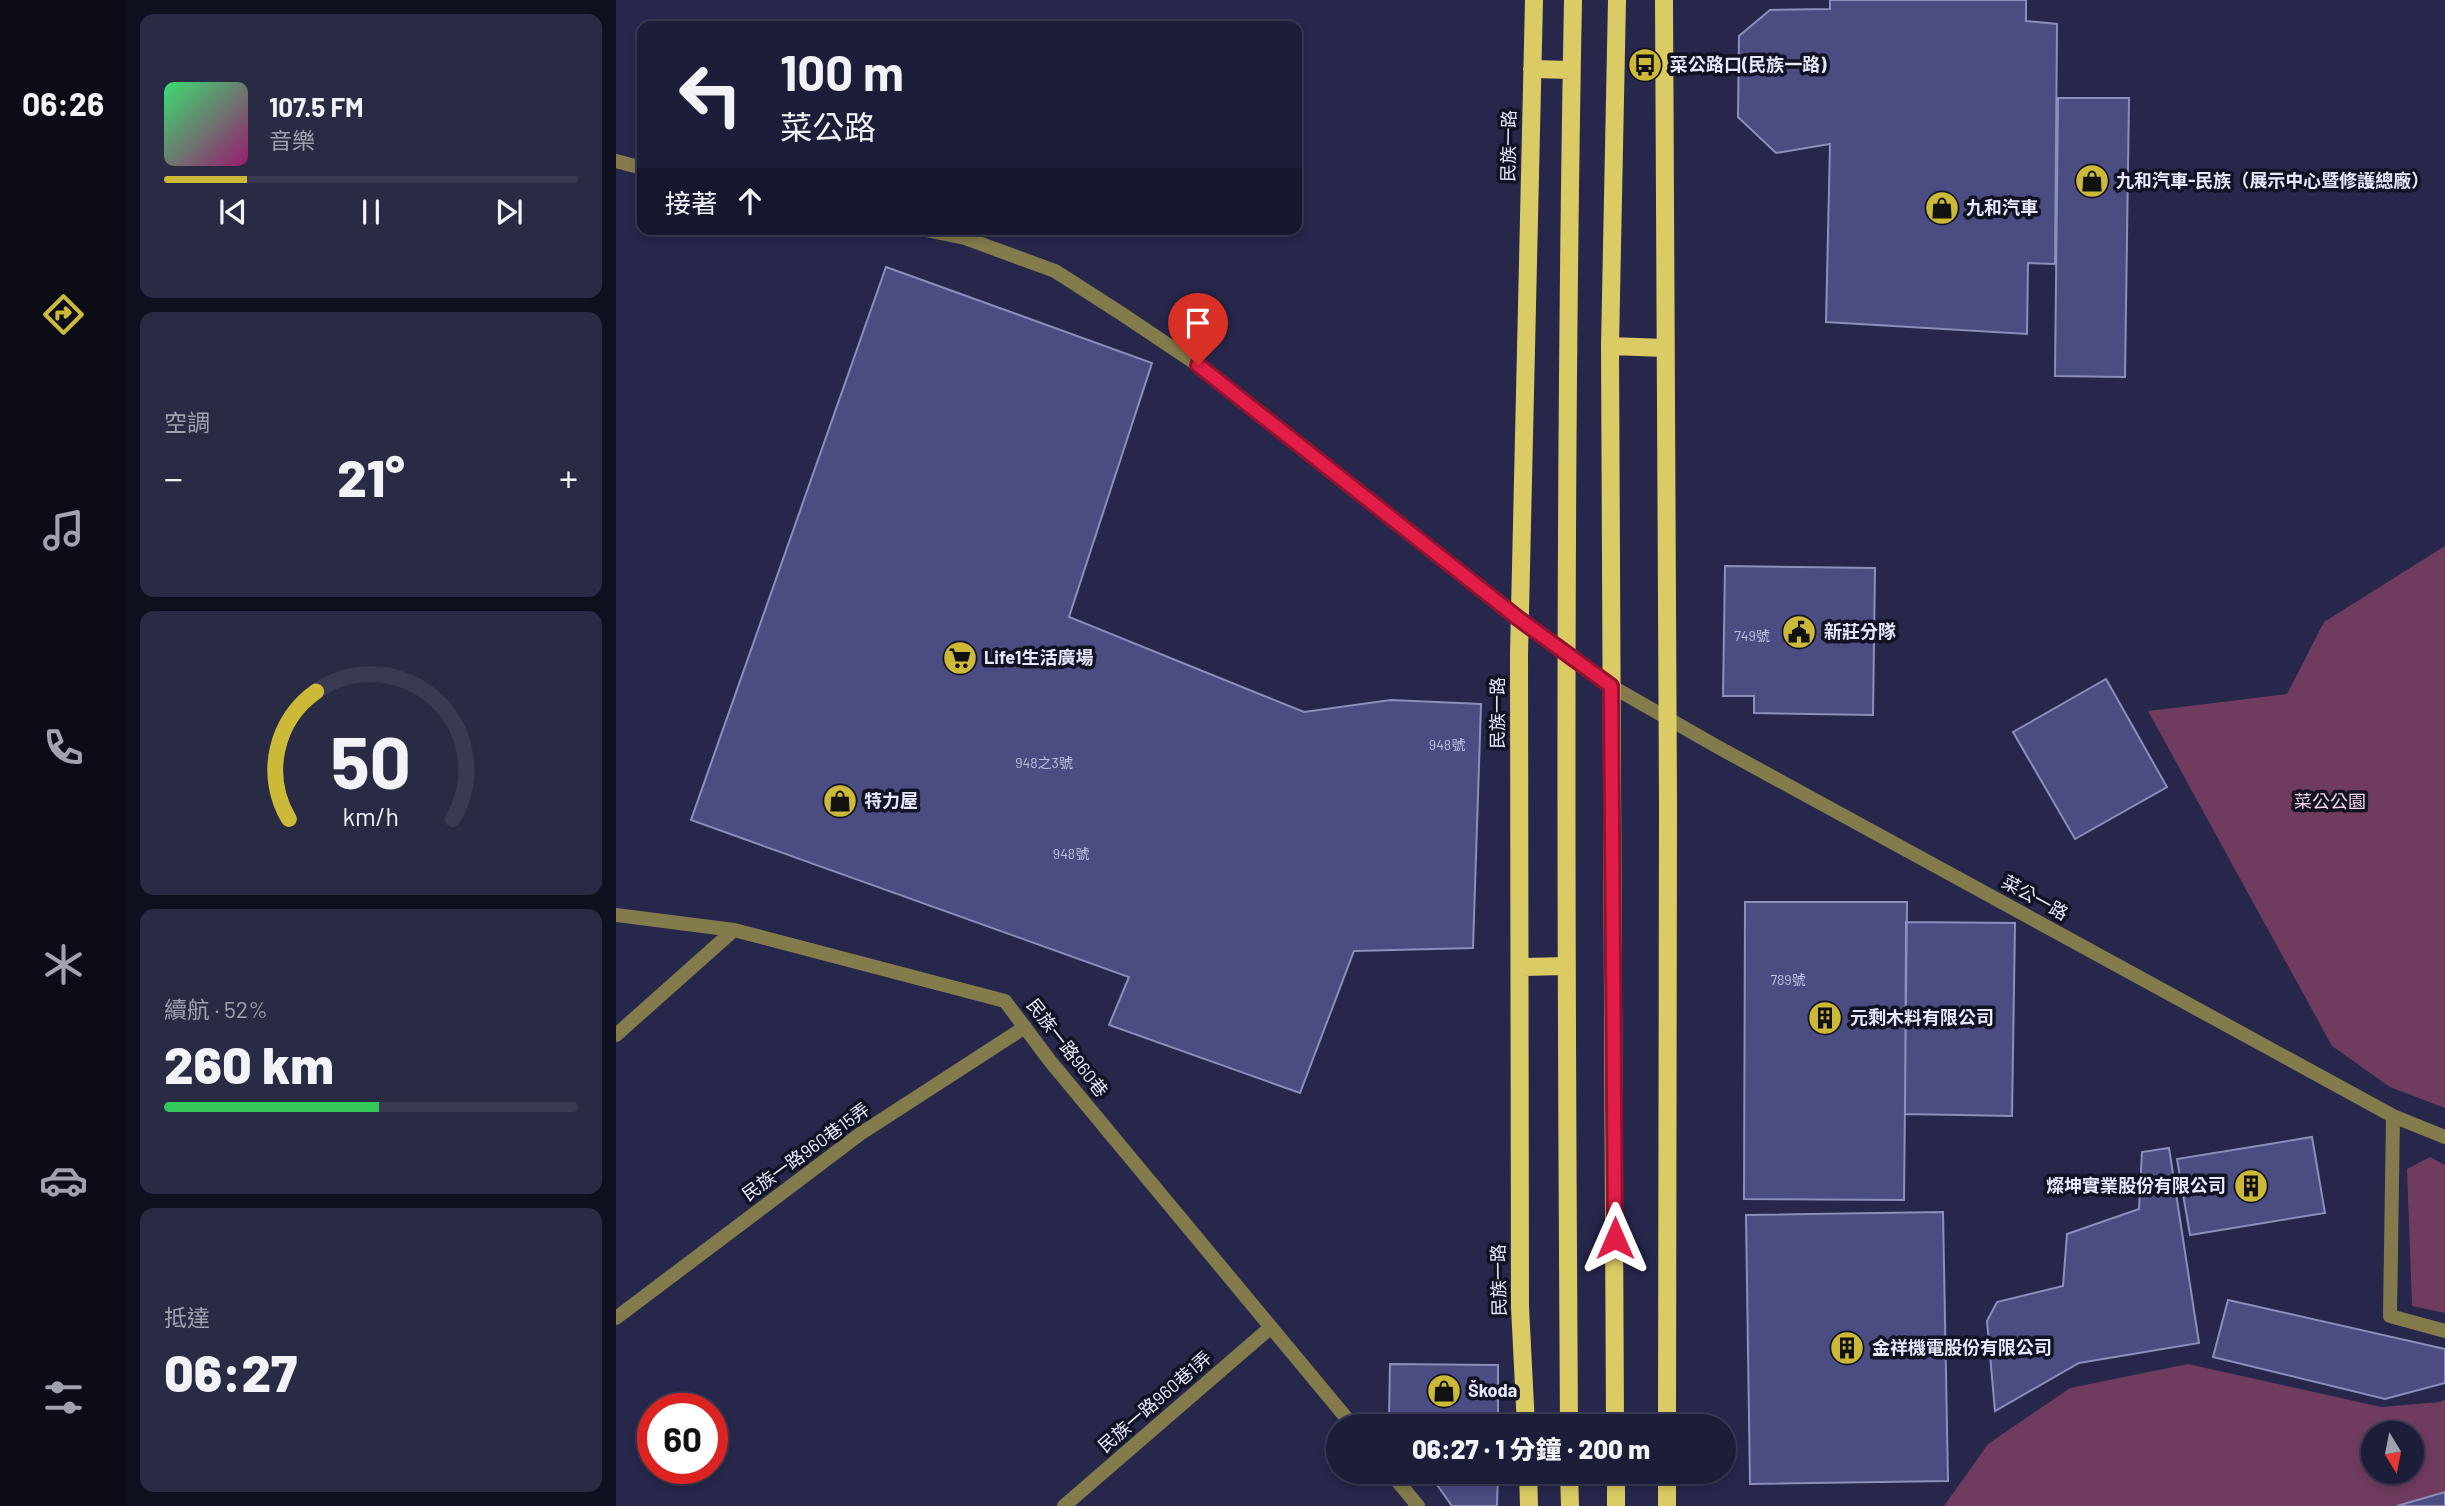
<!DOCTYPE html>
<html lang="zh-TW">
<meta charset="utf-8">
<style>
:root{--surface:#1c1d38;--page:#292a43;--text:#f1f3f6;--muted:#a0a2ae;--line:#3a3b53;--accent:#ccb938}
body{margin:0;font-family:Barlow,"Noto Sans TC",sans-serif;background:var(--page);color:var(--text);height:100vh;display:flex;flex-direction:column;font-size:26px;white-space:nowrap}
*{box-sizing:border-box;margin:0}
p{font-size:23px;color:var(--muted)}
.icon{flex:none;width:38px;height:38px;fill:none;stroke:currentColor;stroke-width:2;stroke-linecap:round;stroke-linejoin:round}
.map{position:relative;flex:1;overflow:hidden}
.details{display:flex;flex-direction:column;gap:14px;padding:14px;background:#0f101f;width:490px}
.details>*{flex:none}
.top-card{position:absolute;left:21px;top:21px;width:665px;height:214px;border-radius:14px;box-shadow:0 4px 10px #0003,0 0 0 2px var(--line);background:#1c1d38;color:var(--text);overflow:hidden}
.needle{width:46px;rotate:170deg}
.fabs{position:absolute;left:1745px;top:1421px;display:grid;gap:14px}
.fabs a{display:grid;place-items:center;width:63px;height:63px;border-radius:50%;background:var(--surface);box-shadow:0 4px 10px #0003,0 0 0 2px var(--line);font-size:35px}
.speed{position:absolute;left:21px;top:1393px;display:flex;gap:14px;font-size:35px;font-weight:700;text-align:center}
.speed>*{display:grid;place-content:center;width:91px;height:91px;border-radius:50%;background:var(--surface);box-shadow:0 4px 10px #0003,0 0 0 2px var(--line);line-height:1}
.speed .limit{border:10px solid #d22;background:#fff;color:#111}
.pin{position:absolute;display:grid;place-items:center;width:60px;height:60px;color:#fff;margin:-72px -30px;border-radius:50% 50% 50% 0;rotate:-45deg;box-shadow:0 0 7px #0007}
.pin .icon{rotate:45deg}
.me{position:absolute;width:77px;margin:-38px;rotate:0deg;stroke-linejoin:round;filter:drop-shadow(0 0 5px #0008)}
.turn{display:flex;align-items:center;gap:24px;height:147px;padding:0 28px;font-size:32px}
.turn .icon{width:91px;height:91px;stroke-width:2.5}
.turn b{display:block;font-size:49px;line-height:60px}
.then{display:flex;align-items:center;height:66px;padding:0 28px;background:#0003;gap:14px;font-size:26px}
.big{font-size:52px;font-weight:800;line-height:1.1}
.details .card{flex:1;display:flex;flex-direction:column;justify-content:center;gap:10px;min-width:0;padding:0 24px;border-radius:14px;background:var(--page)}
.details .dial{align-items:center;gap:0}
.dial svg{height:182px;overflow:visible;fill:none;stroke:var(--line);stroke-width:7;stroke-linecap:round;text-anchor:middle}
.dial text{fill:var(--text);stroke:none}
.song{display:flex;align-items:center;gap:21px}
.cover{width:84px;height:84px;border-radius:10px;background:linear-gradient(135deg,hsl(140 70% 55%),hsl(320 70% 35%))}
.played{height:7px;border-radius:4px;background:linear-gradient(90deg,var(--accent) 20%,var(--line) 20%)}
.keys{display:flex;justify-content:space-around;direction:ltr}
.heat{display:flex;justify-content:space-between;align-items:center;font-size:38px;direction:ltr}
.charge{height:10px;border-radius:5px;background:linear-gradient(90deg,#34c759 52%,var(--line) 0)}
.trip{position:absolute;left:710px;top:1414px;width:410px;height:70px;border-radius:35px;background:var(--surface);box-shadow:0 4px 10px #0003,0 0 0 2px var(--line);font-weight:800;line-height:70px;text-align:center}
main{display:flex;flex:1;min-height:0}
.menu{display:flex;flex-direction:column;width:126px;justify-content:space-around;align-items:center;background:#0b0c16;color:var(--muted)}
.menu .icon{width:49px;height:49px}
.menu .active{color:var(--accent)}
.menu b{font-size:32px;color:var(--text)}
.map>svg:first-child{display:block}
.green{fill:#6f3b5e;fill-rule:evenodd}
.building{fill:#4a4c82;stroke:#8b8fba;stroke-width:2}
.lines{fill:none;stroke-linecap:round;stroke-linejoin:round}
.lane{stroke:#837b4c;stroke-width:14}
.street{stroke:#837b4c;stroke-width:14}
.primary{stroke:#dbcb64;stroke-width:18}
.route-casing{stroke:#92132f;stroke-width:18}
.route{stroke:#e11d48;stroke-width:12}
.labels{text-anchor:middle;stroke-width:7;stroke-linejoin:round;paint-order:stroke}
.number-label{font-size:14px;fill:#bfc1dd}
.poi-label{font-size:18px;font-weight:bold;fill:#e6e8fb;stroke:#121322;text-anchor:start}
.street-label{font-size:18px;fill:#e6e8fb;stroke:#121322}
.park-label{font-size:18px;fill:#f7d5ea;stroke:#121322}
</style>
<main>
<nav class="menu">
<b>06:26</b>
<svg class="icon active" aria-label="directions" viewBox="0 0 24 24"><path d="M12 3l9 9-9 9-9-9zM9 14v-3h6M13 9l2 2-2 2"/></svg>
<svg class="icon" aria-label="music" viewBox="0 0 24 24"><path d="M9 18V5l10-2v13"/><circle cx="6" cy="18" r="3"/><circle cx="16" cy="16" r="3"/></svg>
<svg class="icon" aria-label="phone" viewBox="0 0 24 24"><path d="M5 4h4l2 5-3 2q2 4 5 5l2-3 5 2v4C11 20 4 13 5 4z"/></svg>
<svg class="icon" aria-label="climate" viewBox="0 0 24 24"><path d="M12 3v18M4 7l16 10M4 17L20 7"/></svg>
<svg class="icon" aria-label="car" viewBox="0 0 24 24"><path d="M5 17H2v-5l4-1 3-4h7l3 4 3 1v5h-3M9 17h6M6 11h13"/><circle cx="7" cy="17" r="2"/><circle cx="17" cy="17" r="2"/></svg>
<svg class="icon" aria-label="filters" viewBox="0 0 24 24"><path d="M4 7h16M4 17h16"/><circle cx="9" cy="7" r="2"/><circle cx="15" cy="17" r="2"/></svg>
</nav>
<section class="details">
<div class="card">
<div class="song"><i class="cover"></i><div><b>107.5 FM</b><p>音樂</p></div></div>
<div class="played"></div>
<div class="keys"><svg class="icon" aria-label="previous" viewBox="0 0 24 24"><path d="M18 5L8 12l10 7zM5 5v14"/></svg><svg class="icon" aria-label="pause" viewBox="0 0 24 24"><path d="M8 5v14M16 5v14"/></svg><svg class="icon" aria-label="next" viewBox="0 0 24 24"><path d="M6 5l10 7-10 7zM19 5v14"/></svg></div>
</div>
<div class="card"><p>空調</p>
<div class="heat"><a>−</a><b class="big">21°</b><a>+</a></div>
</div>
<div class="card dial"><svg viewBox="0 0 100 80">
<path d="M14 69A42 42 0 1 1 86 69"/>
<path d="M14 69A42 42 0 0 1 26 13" stroke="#ccb938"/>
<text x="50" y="56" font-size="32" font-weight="700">50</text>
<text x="50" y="72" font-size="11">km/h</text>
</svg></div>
<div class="card"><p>續航 · 52%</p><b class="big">260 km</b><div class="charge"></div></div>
<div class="card"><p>抵達</p><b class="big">06:27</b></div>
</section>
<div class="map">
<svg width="1829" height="1506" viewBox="0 0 1829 1506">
<rect width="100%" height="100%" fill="#26274b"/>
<path class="green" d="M 1829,546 L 1829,1108 L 1774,1087 L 1716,1046 L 1532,711 L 1671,694 L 1708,622 Z
M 1814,1157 L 1829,1165 L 1829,1313 L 1796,1306 L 1791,1169 Z
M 1572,1364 L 1765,1407 L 1824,1402 L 1829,1399 L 1829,1506 L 1328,1506 L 1372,1444 L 1454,1388 ZM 1757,1433 L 1796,1433 L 1796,1472 L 1757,1472 Z"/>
<path class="building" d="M 1214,0 L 1410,0 L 1410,21 L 1441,24 L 1439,264 L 1412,263 L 1411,334 L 1210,322 L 1214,144 L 1160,153 L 1122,117 L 1123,36 L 1154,10 L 1214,9 Z
M 1442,98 L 1513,98 L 1509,377 L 1439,376 Z
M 270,267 L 536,363 L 453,617 L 688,712 L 775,700 L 865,704 L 857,948 L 738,951 L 684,1093 L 493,1025 L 513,977 L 75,820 Z
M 1109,566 L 1259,568 L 1257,715 L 1138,713 L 1138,696 L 1107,696 Z
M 1490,679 L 1551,787 L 1459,839 L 1397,732 Z
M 1129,902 L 1291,902 L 1288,1200 L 1128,1199 Z
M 1290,922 L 1399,923 L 1396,1116 L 1289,1114 Z
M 1696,1137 L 1709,1213 L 1574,1235 L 1561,1159 Z
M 1553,1148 L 1583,1343 L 1463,1363 L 1379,1411 L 1371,1321 L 1381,1302 L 1447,1286 L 1451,1234 L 1523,1209 L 1526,1152 Z
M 1327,1212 L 1332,1481 L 1134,1484 L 1130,1215 Z
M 1612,1300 L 1829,1349 L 1829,1383 L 1769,1399 L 1597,1357 Z
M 774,1364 L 882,1365 L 882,1426 L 779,1426 L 773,1418 Z
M 812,1472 L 882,1472 L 881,1506 L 836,1506 Z
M 1829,1492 L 1829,1506 L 1781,1506 Z"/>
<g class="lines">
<path class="lane" d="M 0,161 L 26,168
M 305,229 L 349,238 L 439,271 L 506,314 L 582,365 L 951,655
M 0,915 L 118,930 L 389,1001 L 434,1061 L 737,1426
M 0,1035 L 118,930
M 1777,1116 L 1774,1316 L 1829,1331
M 0,1318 L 244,1134 L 409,1027
M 774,1472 L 802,1506
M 448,1506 L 655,1327"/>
<path class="street" d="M 951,655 L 995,686 L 1100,746 L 1777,1116 L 1829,1137"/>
<path class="primary" d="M 1048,0 L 1052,805 L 1051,1426
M 916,69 L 955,70
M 994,346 L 1049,348
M 904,967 L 950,966
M 910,1426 L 904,1307 L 903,655 L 918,0
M 953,1426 C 950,951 948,475 957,0
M 999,1426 L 994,346 L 1001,0
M 912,1472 L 913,1506
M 953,1472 L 954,1506
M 1000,1472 L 1000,1506
M 1051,1472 L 1051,1506"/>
</g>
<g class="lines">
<g class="route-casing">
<path id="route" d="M 582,365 L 903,619 L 995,686 L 999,1238"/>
</g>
<use href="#route" class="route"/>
</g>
<defs>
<g id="bus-disc" transform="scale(1.75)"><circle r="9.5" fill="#ccb938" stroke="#121322"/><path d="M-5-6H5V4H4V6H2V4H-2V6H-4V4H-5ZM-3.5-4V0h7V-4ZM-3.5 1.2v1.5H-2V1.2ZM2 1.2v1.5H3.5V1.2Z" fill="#111"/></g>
<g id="shop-disc" transform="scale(1.75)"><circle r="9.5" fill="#ccb938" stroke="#121322"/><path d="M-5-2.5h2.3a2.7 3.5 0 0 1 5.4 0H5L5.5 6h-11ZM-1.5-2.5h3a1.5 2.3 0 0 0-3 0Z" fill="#111"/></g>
<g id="civic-disc" transform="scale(1.75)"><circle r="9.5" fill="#ccb938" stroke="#121322"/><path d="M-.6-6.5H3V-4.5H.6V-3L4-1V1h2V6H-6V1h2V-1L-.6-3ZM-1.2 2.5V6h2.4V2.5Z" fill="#111"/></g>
<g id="supermarket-disc" transform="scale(1.75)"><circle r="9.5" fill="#ccb938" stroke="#121322"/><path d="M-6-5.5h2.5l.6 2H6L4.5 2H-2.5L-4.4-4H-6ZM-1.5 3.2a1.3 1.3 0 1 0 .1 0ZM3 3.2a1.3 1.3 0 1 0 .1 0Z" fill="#111"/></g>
<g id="building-disc" transform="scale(1.75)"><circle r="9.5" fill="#ccb938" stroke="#121322"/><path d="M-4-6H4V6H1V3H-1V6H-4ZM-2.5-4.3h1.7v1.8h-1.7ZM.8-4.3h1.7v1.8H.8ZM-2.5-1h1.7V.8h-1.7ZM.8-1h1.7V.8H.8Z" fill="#111"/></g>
</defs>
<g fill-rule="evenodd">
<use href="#bus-disc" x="1029" y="65"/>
<use href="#shop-disc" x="1476" y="181"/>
<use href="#shop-disc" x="1326" y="208"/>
<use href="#civic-disc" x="1183" y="632"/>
<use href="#supermarket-disc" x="344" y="658"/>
<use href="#shop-disc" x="224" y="801"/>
<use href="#building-disc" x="1209" y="1018"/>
<use href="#building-disc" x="1635" y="1186"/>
<use href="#building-disc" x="1231" y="1348"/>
<use href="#shop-disc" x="828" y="1391"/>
</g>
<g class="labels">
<g class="number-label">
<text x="1136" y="641">749號</text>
<text x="831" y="750">948號</text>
<text x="428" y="768">948之3號</text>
<text x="455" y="859">948號</text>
<text x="1172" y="985">789號</text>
</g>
<g class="poi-label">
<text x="1054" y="71">菜公路口(民族一路)</text>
<text x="1500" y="187">九和汽車-民族（展示中心暨修護總廠）</text>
<text x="1350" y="214">九和汽車</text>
<text x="1208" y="638">新莊分隊</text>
<text x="368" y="664">Life1生活廣場</text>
<text x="248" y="807">特力屋</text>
<text x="1234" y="1024">元剩木料有限公司</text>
<text x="1610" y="1192" text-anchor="end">燦坤實業股份有限公司</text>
<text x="1256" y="1354">金祥機電股份有限公司</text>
<text x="852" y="1397">Škoda</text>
</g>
<g class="street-label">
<text transform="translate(893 146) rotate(-89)" y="6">民族一路</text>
<text transform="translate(882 713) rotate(-90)" y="6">民族一路</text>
<text transform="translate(1419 898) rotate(29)" y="6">菜公一路</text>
<text transform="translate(451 1048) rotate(52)" y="6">民族一路960巷</text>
<text transform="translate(190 1152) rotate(-36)" y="6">民族一路960巷15弄</text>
<text transform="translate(883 1280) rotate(-91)" y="6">民族一路</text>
<text transform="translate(539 1402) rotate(-41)" y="6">民族一路960巷1弄</text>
</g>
<g class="park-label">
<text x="1714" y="808">菜公公園</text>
</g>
</g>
</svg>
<div class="fabs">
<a><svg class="needle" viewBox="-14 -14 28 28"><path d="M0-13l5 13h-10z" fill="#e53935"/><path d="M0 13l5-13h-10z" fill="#a0a2ae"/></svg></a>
</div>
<div class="speed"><div class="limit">60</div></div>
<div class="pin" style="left:582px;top:365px;background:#d93025"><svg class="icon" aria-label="arrive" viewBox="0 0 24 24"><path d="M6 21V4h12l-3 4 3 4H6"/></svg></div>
<svg class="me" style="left:999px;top:1238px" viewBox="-20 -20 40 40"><path d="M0-17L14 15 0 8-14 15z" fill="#e11d48" stroke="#fff" stroke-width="4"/></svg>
<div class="trip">06:27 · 1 分鐘 · 200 m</div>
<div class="top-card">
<div class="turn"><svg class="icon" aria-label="left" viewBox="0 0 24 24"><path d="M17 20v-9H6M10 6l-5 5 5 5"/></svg><div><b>100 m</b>菜公路</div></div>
<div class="then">接著<svg class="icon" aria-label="ahead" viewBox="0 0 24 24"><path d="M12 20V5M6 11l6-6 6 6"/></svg></div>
</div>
</div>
</main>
